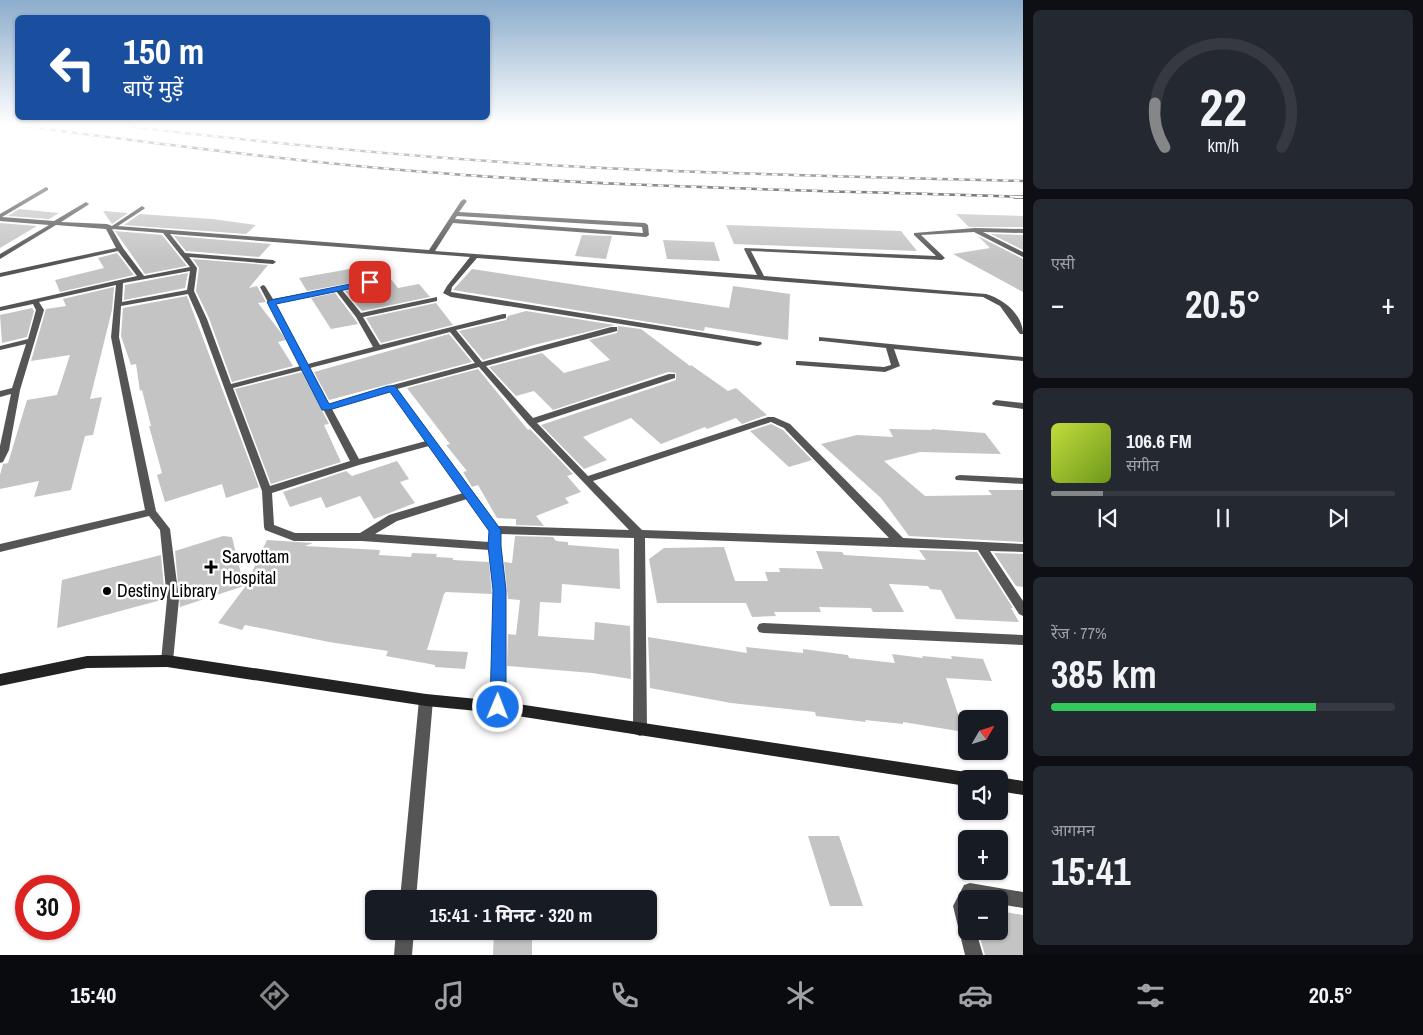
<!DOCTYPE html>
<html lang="hi">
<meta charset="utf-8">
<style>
:root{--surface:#171b24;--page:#242831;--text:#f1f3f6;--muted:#9ea1a6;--line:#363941;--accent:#858687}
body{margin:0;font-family:"Archivo Narrow","Noto Sans Devanagari",sans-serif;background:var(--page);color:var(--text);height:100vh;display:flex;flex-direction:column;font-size:19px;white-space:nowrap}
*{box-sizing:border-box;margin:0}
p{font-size:16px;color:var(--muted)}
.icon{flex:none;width:28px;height:28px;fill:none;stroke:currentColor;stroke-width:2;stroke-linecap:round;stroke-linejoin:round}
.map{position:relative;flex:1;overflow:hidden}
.side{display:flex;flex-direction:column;gap:10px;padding:10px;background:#0d0f14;width:400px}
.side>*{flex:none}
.banner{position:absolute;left:15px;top:15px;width:475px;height:105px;border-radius:8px;box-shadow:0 1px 4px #0004;background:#1a4fa0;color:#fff;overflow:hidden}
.needle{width:32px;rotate:51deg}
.fabs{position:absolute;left:958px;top:710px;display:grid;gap:10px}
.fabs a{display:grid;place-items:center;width:50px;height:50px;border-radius:8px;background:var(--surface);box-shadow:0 1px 4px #0004;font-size:25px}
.speed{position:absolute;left:15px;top:875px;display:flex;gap:10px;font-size:25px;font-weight:700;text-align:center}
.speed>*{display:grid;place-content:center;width:65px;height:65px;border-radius:50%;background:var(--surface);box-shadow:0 1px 4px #0004;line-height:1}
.speed .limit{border:8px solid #d22;background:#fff;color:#111}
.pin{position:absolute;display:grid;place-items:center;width:42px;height:42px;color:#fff;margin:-21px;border-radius:10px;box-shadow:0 2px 8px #0006}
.me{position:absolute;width:55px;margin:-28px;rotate:1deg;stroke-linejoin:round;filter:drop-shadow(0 0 4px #0008)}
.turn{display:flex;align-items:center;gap:18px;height:105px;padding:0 25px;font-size:22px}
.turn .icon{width:65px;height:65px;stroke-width:2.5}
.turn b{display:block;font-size:35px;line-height:42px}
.big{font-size:38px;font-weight:700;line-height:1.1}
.side .widget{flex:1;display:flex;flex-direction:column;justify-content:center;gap:8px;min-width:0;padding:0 18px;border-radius:8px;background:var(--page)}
.side .dial{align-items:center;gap:0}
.dial svg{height:130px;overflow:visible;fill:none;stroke:var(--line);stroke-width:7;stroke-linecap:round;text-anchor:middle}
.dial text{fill:var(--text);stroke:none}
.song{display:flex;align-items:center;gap:15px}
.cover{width:60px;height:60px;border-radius:8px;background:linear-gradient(135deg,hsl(70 70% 55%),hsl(80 70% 35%))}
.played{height:5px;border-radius:2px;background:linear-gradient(90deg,var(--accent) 15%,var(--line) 15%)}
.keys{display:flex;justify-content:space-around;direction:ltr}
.heat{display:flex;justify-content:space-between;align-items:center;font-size:28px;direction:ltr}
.charge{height:8px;border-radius:4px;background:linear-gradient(90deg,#34c759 77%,var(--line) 0)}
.trip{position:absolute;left:365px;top:890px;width:292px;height:50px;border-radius:8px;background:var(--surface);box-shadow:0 1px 4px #0004;font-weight:700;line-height:50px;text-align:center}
.dock{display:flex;height:80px;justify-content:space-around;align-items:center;background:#090b0e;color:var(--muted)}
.dock .icon{width:35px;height:35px}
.dock .active{color:var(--accent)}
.dock b{font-size:22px;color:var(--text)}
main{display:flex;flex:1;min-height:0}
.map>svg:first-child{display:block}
.building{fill:#c4c4c4}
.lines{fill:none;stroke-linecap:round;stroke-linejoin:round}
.street{fill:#555;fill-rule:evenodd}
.secondary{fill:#222;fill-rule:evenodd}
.rail-far1-casing{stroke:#000;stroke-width:2.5}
.rail-casing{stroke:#000;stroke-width:4}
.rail-far1{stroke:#fff;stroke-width:2;stroke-dasharray:5.5;stroke-linecap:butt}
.rail{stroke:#fff;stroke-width:2.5;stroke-dasharray:7;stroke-linecap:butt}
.route{fill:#1a73e8;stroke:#114b97}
.poi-dot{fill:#000;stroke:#fff;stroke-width:2}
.labels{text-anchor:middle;stroke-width:5;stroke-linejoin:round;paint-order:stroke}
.poi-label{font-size:18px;fill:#000;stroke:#fff;text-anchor:start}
</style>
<main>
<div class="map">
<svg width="1023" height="955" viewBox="0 0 1023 955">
<rect width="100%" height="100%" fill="#fff"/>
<path class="building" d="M 19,209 L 59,213 L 49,219 L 8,216 Z
M 103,211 L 128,213 L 112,224 Z
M 140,214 L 212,219 L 256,225 L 246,234 L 124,225 Z
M 956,214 L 1023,216 L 1023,227 L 969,227 Z
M 0,223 L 37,226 L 0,248 Z
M 726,225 L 901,231 L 917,251 L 734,244 Z
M 115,231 L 162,235 L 187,266 L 145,274 Z
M 991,234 L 1023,235 L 1023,250 Z
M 582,235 L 612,236 L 606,259 L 575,256 Z
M 174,236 L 271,244 L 259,257 L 186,251 Z
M 978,236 L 1023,259 L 1023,292 L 953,254 L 990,248 Z
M 663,240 L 714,242 L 720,261 L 667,259 Z
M 117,253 L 134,275 L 60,292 L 55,280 L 104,268 L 98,258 Z
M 193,259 L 268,265 L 249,288 L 257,286 L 266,302 L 258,303 L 282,334 L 286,340 L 278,342 L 293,366 L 232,382 L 209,318 L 196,291 L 199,268 Z
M 378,264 L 389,276 L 307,291 L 299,278 Z
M 472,269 L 729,308 L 733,286 L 790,294 L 788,340 L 705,327 L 704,331 L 453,290 Z
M 188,273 L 185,288 L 124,300 L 125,285 Z
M 390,278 L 398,288 L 419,284 L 430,297 L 362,311 L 345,291 L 388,282 Z
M 114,287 L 112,310 L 90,399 L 102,397 L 93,435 L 85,436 L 71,490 L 34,497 L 39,481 L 0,489 L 0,475 L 3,464 L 8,463 L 27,400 L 57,395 L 70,355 L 31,361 L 46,309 L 66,306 L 63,299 Z
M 335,293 L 354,318 L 358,324 L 331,329 L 311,298 Z
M 187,296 L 259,487 L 226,498 L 222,484 L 165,502 L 157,475 L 162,473 L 149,426 L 151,426 L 142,390 L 140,391 L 136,364 L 131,365 L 121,336 L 123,308 Z
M 436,303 L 453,325 L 381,343 L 366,318 Z
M 32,308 L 34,311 L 27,337 L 2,343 L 0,315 Z
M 526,311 L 615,325 L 534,345 L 483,360 L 459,331 L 506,320 L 508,316 Z
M 618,326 L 641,329 L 690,366 L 691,365 L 728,391 L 736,388 L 767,415 L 742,424 L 736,418 L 707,429 L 705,427 L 661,444 L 631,418 L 583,437 L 607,460 L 584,469 L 541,425 L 676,380 L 676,373 L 668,372 L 553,410 L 534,391 L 516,396 L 489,367 L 542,353 L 564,373 L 610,360 L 589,340 L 617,333 Z
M 449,334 L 472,362 L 329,400 L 314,372 Z
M 478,369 L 528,430 L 530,429 L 573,474 L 567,476 L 581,492 L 565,498 L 569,503 L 536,516 L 544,526 L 516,525 L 516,519 L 497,518 L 478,485 L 472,487 L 463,472 L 467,471 L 446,445 L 450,444 L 407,388 Z
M 302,372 L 329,424 L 324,425 L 341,462 L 271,484 L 235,389 Z
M 771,424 L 783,430 L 812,460 L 789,467 L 750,431 Z
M 889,429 L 932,430 L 931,429 L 985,433 L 1001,454 L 920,452 L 884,461 L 925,496 L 992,495 L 988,490 L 1023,490 L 1023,542 L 909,536 L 881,498 L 821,444 L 857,435 L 893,437 Z
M 397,461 L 409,479 L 400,482 L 415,503 L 374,519 L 360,496 L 326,508 L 321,497 L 290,507 L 283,492 L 346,471 L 352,476 Z
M 223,536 L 232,537 L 244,586 L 180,607 L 175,551 Z
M 515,536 L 553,537 L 556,541 L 568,542 L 568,545 L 619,549 L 620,589 L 562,584 L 561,603 L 540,602 L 538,636 L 594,640 L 595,622 L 630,626 L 631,679 L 592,673 L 507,666 L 508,634 L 516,635 L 520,600 L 508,599 L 504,562 L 512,563 Z
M 267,540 L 313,543 L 305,546 L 380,550 L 379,555 L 411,557 L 412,553 L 437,554 L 436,557 L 453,558 L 453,560 L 489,562 L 492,594 L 446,592 L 444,594 L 427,650 L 468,652 L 465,669 L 435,667 L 435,665 L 386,656 L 388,651 L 329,642 L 245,625 L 242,630 L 218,623 L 245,587 Z
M 724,547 L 735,581 L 768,581 L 765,572 L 780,572 L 779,568 L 823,569 L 816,551 L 842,552 L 844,555 L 926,560 L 919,550 L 977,552 L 1013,608 L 1011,608 L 1019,622 L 956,619 L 941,590 L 930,589 L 928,586 L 889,584 L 904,612 L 873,612 L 871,608 L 819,607 L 821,612 L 774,612 L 776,616 L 752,617 L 746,603 L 657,603 L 649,559 L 664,548 Z
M 994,553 L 1023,554 L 1023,587 L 1016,586 Z
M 161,555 L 165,599 L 57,628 L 62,580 Z
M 648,637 L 747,653 L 746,647 L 803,653 L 803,649 L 848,655 L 849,658 L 895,663 L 892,654 L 923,658 L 922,656 L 952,659 L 951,656 L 983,659 L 992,681 L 946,678 L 964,732 L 903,722 L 903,724 L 865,720 L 866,722 L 816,716 L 815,712 L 731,703 L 650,688 Z
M 808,836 L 839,836 L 863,906 L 830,906 Z
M 999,911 L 1023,915 L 1023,955 L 985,955 L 978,931 L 999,931 Z
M 494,931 L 532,931 L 532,955 L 493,955 Z"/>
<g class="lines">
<path class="street" d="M 46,187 L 48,188 L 48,190 L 2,217 L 54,221 L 86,202 L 89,204 L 88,205 L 61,222 L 107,224 L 112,226 L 142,206 L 145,208 L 144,209 L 118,226 L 429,250 L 461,201 L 464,199 L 467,201 L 459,212 L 645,223 L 648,225 L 649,235 L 646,237 L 453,223 L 435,251 L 757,275 L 744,249 L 745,248 L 936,256 L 914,235 L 914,233 L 975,228 L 1023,229 L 1023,233 L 983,232 L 1023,252 L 1023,257 L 974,232 L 921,235 L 944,257 L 945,258 L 942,260 L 751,251 L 764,276 L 986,294 C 1004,299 1023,315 1023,334 L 1020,334 L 1000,306 L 983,297 L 477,258 L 452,287 L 451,292 L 761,342 L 762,344 L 758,346 L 451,297 L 443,293 L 447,286 L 470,257 L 170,234 L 185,253 L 273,260 L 276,262 L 273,264 L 189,257 L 197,268 L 194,291 L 207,319 L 231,384 L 301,366 L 260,287 L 263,285 L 265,286 L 273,299 L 388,278 L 388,280 L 342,290 L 361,313 L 437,297 L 437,301 L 363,317 L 380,345 L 503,314 L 506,314 L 506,318 L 456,330 L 482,362 L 611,327 L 617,327 L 617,331 L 486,366 L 533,418 L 669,374 L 675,374 L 675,378 L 537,423 L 588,476 L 768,417 L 774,417 L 790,424 L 903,538 L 1023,544 L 1023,552 L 990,551 L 1023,601 L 1023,616 L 1019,614 L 978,550 L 645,538 L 647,729 L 645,734 L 640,736 L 635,734 L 633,729 L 634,538 L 500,534 L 500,546 L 506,590 L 505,707 L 503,711 L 498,713 L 493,711 L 491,707 L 494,590 L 489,550 L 362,541 L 294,541 L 265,530 L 264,527 L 262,491 L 199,319 L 188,294 L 121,306 L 119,337 L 156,511 L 170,529 L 179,599 L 173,661 L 172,665 L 167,667 L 162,665 L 161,661 L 167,599 L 160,530 L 149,516 L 0,552 L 0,544 L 145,510 L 111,337 L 116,285 L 39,302 L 44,310 L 20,390 L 9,450 L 3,462 L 0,463 L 0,446 L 11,394 L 0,397 L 0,391 L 12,388 L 26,344 L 0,350 L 0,346 L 28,339 L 36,310 L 33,304 L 0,311 L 0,307 L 137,276 L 118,251 L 0,277 L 0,273 L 116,248 L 106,229 L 56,225 L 0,259 L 0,254 L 49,225 L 0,221 L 0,214 ZM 457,216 L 642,227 L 643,233 L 455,219 ZM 112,229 L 163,233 L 190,267 L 144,276 L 123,248 ZM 190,271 L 187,290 L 122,302 L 123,283 ZM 336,291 L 356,317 L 373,347 L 308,364 L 275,303 ZM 450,332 L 475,363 L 389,386 L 329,404 L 310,368 ZM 479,367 L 528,424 L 629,530 L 498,526 L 397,389 ZM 303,370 L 350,461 L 270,486 L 233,388 ZM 390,391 L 426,441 L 359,459 L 332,409 ZM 771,422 L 784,428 L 889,538 L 642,530 L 593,481 ZM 429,446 L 463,493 L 389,515 L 360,533 L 295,533 L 274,525 L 272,493 L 359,465 ZM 467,499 L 490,531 L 489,542 L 375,534 L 397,521 Z
M 819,337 L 1023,357 L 1023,361 L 894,349 L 900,366 L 885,372 L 796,365 L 796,361 L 799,361 L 884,367 L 891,365 L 886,348 L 822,341 L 819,341 Z
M 996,400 L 1023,403 L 1023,409 L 993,405 L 992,403 Z
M 960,475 L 1023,478 L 1023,484 L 956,480 L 955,478 L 956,476 Z
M 763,623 L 1023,635 L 1023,645 L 763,633 L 759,632 L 757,628 L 759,624 Z
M 426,694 L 431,696 L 433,700 L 416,899 L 400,899 L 419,700 L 421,696 Z
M 970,883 L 1023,892 L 1023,908 L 999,904 L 999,899 L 966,899 L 966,931 L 976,931 L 983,955 L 965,955 L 953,906 L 964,885 Z
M 396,931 L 414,931 L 412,955 L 394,955 Z"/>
<path class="secondary" d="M 167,655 L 426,694 L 498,701 L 966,772 L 971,774 L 973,779 L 966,779 L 966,786 L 498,713 L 426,706 L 167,667 L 87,668 L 0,686 L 0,674 L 87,656 Z
M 999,777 L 1023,781 L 1023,795 L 999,791 L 999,779 L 994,779 Z"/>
<g class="rail-far1-casing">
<path id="rail-far1" d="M 23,126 C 153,143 283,160 414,171 C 616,188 820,190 1023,197
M 125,126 C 284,145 443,160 603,168 C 743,175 883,177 1023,181"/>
</g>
<g class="rail-casing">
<path id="rail" d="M 1015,197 L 1023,197"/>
</g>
<use href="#rail-far1" class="rail-far1"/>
<use href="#rail" class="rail"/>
</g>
<linearGradient id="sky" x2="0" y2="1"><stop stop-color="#8cadcc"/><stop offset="0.48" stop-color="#fff"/><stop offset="1" stop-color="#fff" stop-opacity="0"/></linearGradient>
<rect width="1023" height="260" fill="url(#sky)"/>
<path class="route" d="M 370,280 L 373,281 L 373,284 L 276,304 L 329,404 L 388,386 L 395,386 L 501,530 L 501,546 L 506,590 L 506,707 L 504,712 L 498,715 L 492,712 L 490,707 L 493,590 L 488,546 L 489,531 L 390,392 L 329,410 L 322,410 L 267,302 L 271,300 Z"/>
<g class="poi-dot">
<path d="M208.5 559.5h5v5h5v5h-5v5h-5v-5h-5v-5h5z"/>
<circle cx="107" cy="591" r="5"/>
</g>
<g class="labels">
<g class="poi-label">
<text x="222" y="563">Sarvottam<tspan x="222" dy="21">Hospital</tspan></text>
<text x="117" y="597">Destiny Library</text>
</g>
</g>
</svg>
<div class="fabs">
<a><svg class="needle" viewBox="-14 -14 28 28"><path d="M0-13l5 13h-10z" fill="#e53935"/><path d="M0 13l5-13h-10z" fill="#9ea1a6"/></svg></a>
<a><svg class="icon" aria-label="sound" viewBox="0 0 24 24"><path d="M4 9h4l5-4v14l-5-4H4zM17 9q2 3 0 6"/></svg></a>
<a>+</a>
<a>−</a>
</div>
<div class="speed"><div class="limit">30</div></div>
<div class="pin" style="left:370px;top:282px;background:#d93025"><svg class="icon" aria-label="arrive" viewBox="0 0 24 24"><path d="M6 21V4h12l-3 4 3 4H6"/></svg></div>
<svg class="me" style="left:498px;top:707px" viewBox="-20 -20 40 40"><circle r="17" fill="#1a73e8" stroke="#fff" stroke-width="3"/><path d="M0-11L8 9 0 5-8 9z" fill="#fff"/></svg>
<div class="trip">15:41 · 1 मिनट · 320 m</div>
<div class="banner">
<div class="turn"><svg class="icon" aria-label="left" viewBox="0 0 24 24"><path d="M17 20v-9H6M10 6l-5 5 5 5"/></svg><div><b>150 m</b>बाएँ मुड़ें</div></div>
</div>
</div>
<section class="side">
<div class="widget dial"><svg viewBox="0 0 100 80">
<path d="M14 69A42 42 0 1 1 86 69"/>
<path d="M14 69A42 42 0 0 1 8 42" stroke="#858687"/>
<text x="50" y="56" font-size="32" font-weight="700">22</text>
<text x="50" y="72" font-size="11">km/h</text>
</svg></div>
<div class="widget"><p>एसी</p>
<div class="heat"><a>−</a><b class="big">20.5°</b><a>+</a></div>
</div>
<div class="widget">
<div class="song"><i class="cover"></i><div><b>106.6 FM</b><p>संगीत</p></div></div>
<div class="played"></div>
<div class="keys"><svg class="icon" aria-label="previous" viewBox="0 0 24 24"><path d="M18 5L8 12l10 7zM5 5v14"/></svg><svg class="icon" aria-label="pause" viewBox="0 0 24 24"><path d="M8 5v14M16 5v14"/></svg><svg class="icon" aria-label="next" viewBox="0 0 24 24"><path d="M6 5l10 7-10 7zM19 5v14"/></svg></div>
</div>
<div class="widget"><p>रेंज · 77%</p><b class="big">385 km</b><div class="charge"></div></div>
<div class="widget"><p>आगमन</p><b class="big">15:41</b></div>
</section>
</main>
<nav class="dock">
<b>15:40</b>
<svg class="icon active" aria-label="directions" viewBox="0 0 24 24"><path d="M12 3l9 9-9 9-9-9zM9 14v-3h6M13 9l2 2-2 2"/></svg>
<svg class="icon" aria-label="music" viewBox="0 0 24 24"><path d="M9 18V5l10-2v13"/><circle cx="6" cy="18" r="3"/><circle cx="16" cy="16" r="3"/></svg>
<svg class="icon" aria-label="phone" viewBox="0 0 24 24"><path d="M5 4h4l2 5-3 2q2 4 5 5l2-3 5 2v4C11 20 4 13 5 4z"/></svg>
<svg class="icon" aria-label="climate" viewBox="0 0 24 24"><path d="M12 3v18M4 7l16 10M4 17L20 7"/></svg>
<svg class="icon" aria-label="car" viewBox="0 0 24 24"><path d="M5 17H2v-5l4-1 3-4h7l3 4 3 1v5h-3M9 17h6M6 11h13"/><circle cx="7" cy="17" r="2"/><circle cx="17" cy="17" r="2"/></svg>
<svg class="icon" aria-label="filters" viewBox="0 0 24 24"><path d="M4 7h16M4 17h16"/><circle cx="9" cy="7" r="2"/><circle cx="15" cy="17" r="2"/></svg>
<b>20.5°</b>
</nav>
